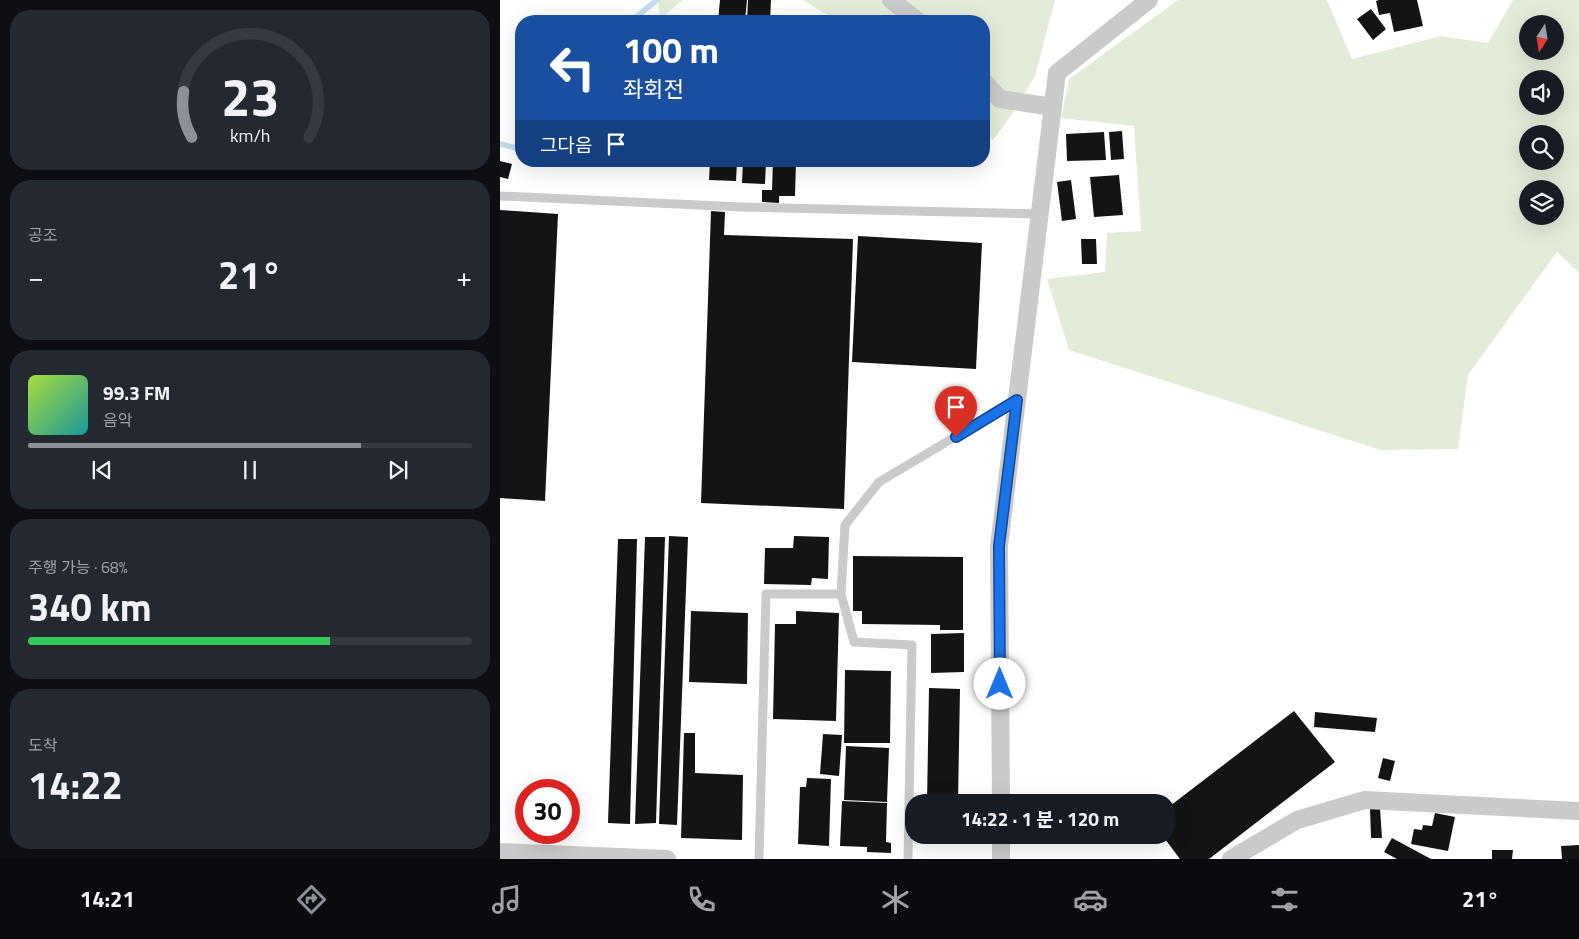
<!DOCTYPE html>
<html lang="ko">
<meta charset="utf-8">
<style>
:root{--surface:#171b24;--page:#242831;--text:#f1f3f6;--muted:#9ea1a6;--line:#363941;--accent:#8c9099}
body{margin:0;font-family:"Titillium Web","Noto Sans KR",sans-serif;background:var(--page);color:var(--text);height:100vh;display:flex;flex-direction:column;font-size:19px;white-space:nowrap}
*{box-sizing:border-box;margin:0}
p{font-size:16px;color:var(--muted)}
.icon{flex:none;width:28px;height:28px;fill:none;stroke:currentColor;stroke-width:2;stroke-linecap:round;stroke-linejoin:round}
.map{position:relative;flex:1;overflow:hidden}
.drawer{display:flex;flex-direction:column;gap:10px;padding:10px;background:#0d0f14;width:500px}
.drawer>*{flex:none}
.banner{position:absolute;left:15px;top:15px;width:475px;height:152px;border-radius:20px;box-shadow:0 5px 20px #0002;background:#1a4fa0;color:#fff;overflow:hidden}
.needle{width:32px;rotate:192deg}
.controls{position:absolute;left:1019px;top:15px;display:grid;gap:10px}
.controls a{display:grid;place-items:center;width:45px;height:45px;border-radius:50%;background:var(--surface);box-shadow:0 5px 20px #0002;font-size:25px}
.speed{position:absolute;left:15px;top:779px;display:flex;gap:10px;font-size:25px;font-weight:700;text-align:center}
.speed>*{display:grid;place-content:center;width:65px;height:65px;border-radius:50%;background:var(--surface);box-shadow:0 5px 20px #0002;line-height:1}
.speed .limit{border:8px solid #d22;background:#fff;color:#111}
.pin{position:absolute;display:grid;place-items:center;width:42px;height:42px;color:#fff;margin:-51px -21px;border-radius:50% 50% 50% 0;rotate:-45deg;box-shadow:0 0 5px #0007}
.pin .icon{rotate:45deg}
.me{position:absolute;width:55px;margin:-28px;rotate:0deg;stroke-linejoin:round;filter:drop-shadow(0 0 4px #0008)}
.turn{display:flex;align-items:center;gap:18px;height:105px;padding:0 25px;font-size:22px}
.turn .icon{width:65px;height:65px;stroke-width:2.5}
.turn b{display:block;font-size:35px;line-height:42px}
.then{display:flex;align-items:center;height:48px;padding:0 25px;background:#0003;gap:10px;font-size:19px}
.big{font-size:38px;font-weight:700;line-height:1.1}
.drawer .card{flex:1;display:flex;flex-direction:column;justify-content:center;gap:8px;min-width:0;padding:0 18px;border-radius:20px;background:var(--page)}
.drawer .dial{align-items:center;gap:0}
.dial svg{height:130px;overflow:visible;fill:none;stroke:var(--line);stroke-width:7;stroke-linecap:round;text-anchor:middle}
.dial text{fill:var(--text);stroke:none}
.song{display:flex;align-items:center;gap:15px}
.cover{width:60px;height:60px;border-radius:8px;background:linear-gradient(135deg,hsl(80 70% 55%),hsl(180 70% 35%))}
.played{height:5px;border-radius:2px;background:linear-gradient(90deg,var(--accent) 75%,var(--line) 75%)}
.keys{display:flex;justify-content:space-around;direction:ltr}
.heat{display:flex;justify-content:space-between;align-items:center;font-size:28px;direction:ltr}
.charge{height:8px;border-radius:4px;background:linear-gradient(90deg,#34c759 68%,var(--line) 0)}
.trip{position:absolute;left:405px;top:794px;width:270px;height:50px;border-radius:20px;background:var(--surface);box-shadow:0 5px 20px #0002;font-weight:700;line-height:50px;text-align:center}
.tabs{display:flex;height:80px;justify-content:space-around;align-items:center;background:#090b0e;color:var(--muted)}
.tabs .icon{width:35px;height:35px}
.tabs .on{color:var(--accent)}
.tabs b{font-size:22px;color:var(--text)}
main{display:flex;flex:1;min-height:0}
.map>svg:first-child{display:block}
.green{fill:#e3ebd9;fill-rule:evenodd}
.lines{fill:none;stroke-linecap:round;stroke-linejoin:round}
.stream{stroke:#c5ddeb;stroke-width:5.5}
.building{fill:#141414}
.lane{stroke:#cacaca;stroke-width:9}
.street{stroke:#cacaca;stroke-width:18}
.route-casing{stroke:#114b97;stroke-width:12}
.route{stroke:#1a73e8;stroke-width:9}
</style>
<main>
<section class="drawer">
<div class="card dial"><svg viewBox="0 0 100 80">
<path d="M14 69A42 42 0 1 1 86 69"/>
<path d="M14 69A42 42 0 0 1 9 41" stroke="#8c9099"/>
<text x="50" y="56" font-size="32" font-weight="700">23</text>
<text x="50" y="72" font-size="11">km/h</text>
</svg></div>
<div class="card"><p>공조</p>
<div class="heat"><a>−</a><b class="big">21°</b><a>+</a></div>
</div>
<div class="card">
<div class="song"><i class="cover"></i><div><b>99.3 FM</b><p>음악</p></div></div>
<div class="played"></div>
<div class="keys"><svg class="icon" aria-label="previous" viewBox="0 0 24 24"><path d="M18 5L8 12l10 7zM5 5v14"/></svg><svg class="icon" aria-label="pause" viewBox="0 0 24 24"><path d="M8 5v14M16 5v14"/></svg><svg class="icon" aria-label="next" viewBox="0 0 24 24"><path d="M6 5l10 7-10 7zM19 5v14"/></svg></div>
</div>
<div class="card"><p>주행 가능 · 68%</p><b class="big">340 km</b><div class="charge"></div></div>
<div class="card"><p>도착</p><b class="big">14:22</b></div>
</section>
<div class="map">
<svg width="1079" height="859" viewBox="0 0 1079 859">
<rect width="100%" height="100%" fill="#fff"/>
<path class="green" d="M 158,0 L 183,0 L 160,19 Z
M 303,0 L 555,0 L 535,76 L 510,117 L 493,140 L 484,132 L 484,21 L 337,21 Z
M 678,0 L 827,0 L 852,59 L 941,36 L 988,43 L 1013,0 L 1079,0 L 1079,273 L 1057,252 L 968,375 L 958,449 L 881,450 L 569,350 L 547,279 L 605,272 L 607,233 L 641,231 L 634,126 L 561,118 L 569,79 ZM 1028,24 L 1055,24 L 1055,51 L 1028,51 ZM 1028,79 L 1055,79 L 1055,106 L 1028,106 ZM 1028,134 L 1055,134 L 1055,161 L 1028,161 ZM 1028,189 L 1055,189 L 1055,216 L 1028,216 Z"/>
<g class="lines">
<path class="stream" d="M 131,21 L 157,0
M 0,144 L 21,149"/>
</g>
<path class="building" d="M 220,0 L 247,0 L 245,21 L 218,21 Z
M 248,0 L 271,0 L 270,21 L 247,21 Z
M 879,0 L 917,0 L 923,26 L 894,32 L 890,13 L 879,15 L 876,1 Z
M 871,9 L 886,29 L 873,40 L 857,19 Z
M 622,131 L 624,159 L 611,160 L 609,132 Z
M 604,132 L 606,160 L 567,161 L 566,134 Z
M 0,161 L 12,164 L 8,179 L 0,177 Z
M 210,161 L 237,161 L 236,181 L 209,180 Z
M 243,161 L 266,161 L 265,184 L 242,183 Z
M 273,161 L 296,161 L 295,196 L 279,196 L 279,203 L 262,202 L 262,190 L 272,190 Z
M 619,175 L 623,215 L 594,217 L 590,177 Z
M 571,180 L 576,219 L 562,221 L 557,182 Z
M 0,210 L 58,214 L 45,501 L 0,498 Z
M 211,211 L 225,212 L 224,235 L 353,239 L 344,509 L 201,503 Z
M 358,236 L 482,243 L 476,369 L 352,362 Z
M 581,239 L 596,239 L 597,264 L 582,264 Z
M 169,536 L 188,537 L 177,825 L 159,824 Z
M 294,536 L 329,537 L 328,579 L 312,578 L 311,585 L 264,584 L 265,548 L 293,548 Z
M 145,537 L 165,537 L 156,823 L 135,824 Z
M 118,539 L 137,539 L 130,824 L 108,823 Z
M 353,556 L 463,557 L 463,630 L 440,630 L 440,625 L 362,624 L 362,611 L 353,611 Z
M 191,611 L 248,613 L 247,684 L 189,682 Z
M 296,611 L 339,613 L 336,721 L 273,719 L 275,624 L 296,624 Z
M 464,633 L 464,672 L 431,673 L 431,634 Z
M 345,670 L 391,671 L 390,743 L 344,743 Z
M 429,688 L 460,689 L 458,802 L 427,802 Z
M 794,711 L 835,762 L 709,859 L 680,859 L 662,835 L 666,835 L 666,809 Z
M 815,712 L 877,718 L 875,732 L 814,727 Z
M 184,733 L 195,733 L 195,773 L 243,775 L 242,840 L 181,838 Z
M 323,734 L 342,735 L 339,776 L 320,774 Z
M 346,746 L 389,748 L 387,802 L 344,800 Z
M 883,758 L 895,761 L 890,781 L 878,778 Z
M 307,778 L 331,779 L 329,846 L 298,844 L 300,787 L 306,787 Z
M 342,801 L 387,803 L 386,842 L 391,843 L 391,853 L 367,852 L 367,847 L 340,846 Z
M 870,808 L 880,808 L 882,838 L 871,838 Z
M 935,813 L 955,817 L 948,851 L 911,844 L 914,829 L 922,830 L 923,825 L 932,826 Z
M 892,838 L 931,859 L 897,859 L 884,852 Z
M 1079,845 L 1079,859 L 1062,859 L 1061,846 Z
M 992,850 L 1013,850 L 1012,859 L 992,859 Z"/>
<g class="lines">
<path class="lane" d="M 0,196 L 242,207 L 540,214
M 341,594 L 345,525 L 379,482 L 517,400
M 259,859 L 266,594 L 341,594 L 354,642 L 412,645 L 408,859"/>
<path class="street" d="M 391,0 L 418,21
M 484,82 L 500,99 L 553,107
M 501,802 L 499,546 L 557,73 L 649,0
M 501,835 L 501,859
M 0,852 L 167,859
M 731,859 L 797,820 L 865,800 L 1079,811"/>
</g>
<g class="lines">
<g class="route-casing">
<path id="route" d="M 456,437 L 517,400 L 499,546 L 500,684"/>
</g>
<use href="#route" class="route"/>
</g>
</svg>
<div class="controls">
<a><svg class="needle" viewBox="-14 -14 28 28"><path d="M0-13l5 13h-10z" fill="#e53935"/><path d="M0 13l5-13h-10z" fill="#9ea1a6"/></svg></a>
<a><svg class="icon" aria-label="sound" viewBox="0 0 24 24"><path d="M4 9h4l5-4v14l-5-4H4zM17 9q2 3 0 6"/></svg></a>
<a><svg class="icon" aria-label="search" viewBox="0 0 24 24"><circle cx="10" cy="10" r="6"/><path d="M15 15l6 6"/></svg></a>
<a><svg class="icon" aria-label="layers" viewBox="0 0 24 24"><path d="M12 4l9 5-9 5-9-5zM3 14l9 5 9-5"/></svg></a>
</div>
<div class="speed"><div class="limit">30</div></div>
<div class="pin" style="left:456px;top:437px;background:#d93025"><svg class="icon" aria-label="arrive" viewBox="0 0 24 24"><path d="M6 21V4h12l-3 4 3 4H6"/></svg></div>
<svg class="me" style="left:500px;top:684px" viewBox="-20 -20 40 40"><circle r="19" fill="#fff"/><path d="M0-13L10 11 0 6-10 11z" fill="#1a73e8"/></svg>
<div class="trip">14:22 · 1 분 · 120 m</div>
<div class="banner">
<div class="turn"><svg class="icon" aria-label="left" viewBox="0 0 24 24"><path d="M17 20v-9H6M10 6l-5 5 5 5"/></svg><div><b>100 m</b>좌회전</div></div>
<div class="then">그다음<svg class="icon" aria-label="arrive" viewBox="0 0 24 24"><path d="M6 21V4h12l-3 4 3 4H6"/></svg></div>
</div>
</div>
</main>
<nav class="tabs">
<b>14:21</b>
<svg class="icon on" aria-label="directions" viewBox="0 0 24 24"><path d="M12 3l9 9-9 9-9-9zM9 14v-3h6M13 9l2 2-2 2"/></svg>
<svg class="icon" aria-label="music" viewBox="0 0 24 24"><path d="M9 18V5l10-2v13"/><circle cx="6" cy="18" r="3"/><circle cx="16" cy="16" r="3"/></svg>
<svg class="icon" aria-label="phone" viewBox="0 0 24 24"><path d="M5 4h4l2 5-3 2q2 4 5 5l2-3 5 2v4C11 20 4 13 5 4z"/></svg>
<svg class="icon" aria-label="climate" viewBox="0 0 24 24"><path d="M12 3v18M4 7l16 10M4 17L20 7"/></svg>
<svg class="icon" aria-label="car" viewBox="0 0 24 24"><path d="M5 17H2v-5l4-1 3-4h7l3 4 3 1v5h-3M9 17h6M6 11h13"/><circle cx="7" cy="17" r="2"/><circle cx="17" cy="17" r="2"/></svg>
<svg class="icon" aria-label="filters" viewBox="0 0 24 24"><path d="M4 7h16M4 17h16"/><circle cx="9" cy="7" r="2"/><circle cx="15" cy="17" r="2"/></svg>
<b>21°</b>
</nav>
